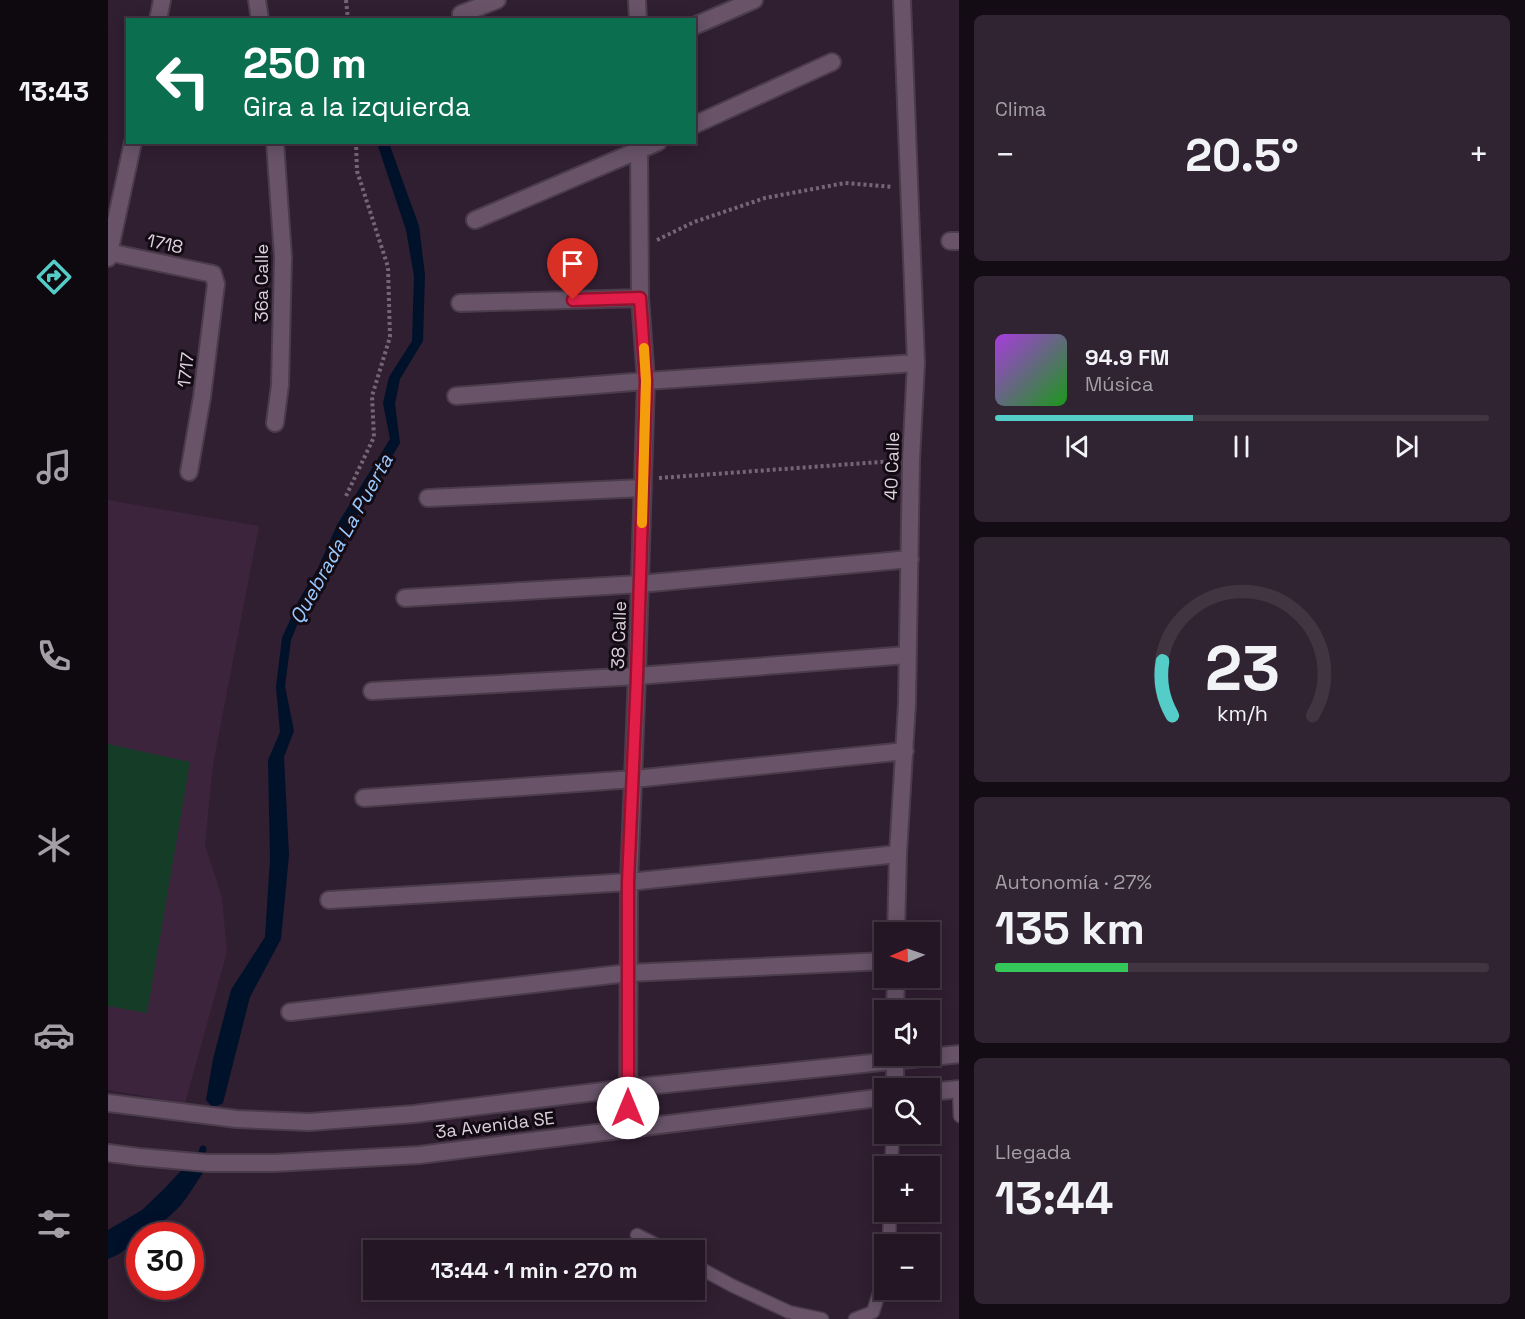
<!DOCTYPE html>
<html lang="es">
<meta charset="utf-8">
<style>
:root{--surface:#241625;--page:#302332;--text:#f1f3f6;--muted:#a39fa7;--line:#413542;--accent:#54cdc8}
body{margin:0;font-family:"Space Grotesk",sans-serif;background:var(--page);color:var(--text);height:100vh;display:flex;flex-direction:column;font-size:22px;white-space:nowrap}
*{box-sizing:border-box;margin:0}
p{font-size:20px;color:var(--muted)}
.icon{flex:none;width:33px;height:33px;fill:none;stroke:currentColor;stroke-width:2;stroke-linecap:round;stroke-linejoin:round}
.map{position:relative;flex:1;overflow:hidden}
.panel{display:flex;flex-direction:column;gap:15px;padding:15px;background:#140c14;width:566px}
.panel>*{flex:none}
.banner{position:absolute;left:18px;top:18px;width:570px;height:126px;border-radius:0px;box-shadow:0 3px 15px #0003,0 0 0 2px var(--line);background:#0b6e4f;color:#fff;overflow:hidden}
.needle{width:39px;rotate:268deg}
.controls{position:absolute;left:766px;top:922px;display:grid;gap:12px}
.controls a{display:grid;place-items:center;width:66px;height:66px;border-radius:0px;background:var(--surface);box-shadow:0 3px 15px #0003,0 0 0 2px var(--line);font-size:30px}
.speed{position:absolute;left:18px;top:1222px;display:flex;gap:12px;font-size:30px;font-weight:700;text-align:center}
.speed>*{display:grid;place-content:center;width:78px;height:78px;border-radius:50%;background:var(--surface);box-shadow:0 3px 15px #0003,0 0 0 2px var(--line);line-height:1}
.speed .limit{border:9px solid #d22;background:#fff;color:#111}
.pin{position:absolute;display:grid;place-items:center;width:51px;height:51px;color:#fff;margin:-62px -26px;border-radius:50% 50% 50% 0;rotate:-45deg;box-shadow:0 0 6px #0007}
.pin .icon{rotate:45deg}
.me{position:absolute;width:66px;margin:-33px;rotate:0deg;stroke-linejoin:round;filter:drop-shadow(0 0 4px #0008)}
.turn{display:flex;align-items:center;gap:21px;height:126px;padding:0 18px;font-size:27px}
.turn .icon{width:78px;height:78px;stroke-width:2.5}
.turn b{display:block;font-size:42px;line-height:51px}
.big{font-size:45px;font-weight:700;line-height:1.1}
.panel .card{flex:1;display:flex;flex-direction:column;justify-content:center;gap:9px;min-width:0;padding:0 21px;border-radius:9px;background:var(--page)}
.panel .dial{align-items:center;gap:0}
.dial svg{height:156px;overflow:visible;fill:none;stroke:var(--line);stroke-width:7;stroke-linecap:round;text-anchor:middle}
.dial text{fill:var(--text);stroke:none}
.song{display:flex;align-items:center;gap:18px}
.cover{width:72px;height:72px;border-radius:9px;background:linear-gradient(135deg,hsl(280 70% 55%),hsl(120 70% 35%))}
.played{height:6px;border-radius:3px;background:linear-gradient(90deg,var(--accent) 40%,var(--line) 40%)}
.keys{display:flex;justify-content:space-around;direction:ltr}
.heat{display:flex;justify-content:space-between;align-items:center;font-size:33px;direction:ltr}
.charge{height:9px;border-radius:4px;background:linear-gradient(90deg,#34c759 27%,var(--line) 0)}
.trip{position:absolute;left:255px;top:1240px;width:342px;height:60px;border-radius:0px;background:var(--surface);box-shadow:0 3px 15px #0003,0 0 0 2px var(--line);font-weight:700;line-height:60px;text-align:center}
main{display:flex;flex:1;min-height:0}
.tab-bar{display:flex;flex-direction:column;width:108px;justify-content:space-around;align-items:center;background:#0e090f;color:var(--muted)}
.tab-bar .icon{width:42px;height:42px}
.tab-bar .active{color:var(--accent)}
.tab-bar b{font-size:27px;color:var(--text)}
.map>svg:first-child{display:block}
.built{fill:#3b243c}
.green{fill:#153c27}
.water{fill:#00112a}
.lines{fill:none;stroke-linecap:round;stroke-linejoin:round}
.stream{stroke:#00112a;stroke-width:7}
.service-casing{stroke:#4b3c4b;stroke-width:15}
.minor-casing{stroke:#4b3c4b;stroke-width:20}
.tertiary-casing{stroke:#4b3c4b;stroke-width:20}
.path{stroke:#756575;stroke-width:4;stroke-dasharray:3 3;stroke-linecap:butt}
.service{stroke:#685369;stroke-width:12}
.minor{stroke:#685369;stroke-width:16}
.tertiary{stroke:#685369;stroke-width:16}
.route-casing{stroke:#92132f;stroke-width:15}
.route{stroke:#e11d48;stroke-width:10}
.slow{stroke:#f59e0b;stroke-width:10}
.labels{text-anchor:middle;stroke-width:6;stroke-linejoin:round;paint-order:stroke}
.street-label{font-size:18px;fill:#ddd1dd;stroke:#130b14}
.water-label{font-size:20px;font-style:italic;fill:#9acaff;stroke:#130b14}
</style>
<main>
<nav class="tab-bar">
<b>13:43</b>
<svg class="icon active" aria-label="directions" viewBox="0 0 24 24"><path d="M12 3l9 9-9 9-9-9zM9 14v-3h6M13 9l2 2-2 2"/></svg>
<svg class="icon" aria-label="music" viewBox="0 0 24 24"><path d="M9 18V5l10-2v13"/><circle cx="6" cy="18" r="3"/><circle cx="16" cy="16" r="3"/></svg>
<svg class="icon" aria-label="phone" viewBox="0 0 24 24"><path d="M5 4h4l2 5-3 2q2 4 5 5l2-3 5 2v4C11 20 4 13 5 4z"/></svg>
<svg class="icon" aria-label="climate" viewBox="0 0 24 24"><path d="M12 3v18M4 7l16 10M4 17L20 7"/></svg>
<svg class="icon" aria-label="car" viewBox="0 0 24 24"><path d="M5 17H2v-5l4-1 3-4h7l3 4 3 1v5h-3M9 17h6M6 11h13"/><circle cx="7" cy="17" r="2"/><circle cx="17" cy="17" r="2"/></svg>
<svg class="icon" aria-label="filters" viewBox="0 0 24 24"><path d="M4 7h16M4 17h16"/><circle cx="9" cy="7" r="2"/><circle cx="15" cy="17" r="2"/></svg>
</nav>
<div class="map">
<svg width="852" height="1319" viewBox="0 0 852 1319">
<rect width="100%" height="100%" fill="#301e31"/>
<path class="built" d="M 0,500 L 151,526 L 105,765 L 97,845 L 114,897 L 119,952 L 77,1103 L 0,1090 Z"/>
<path class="green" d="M 0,744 L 82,762 L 39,1013 L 0,1006 Z"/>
<path class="water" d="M 269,143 L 281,143 L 311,226 L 317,275 L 315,341 L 292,379 L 287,404 L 292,443 L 241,530 L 219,574 L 198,603 L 183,640 L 177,686 L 186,731 L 176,757 L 181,855 L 173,939 L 142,997 L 115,1103 L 105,1108 L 98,1100 L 105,1059 L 123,990 L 157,937 L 162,859 L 160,760 L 172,732 L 168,687 L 174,638 L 191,600 L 210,568 L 229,525 L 282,439 L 275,403 L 281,377 L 304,341 L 306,276 L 298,230 Z
M 93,1157 L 95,1173 C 87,1184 81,1195 73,1205 C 65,1214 42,1234 32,1236 L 31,1239 L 11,1254 L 0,1259 L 0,1230 L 34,1210 L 56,1189 L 83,1160 Z"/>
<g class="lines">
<path class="stream" d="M 91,1161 L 95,1149"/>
<g class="service-casing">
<path id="service" d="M 851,1089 L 852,1116
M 783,1167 L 785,1134
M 529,1235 L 561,1251
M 781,1245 L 782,1212
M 586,1265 L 625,1286 L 681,1312 L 714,1319
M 747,1319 L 765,1312 L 777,1275"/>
</g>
<g class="minor-casing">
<path id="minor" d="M 149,0 L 152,20
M 529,0 L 530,20
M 353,14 L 389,0
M 50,20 L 54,0
M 586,26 L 646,0
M 586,125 L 724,62
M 167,142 L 175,257 L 172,385 L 167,423
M 367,220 L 550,142
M 842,241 L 852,241
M 0,252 L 105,274 L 108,284 L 94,397 L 81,472
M 0,258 L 25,142
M 352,303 L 532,298
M 348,396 L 538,381 L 808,363
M 320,498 L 535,488
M 297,598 L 532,584 L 802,559
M 264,691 L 529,676 L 800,655
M 256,798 L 526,779 L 797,751
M 221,900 L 521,882 L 790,854
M 788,933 L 790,854 L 799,703 L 803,460 L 808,363 L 794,0
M 787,1011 L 788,978
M 182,1012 L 520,973 L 777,961
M 787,1089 L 787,1056
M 520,1128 L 521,882 L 529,676 L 538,381 L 532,298 L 531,142"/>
</g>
<g class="tertiary-casing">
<path id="tertiary" d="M 822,1092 L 852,1089
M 0,1103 L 129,1119 L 201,1122 L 306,1114 L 520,1088 L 852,1054
M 0,1153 L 31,1157 L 100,1163 L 166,1163 L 311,1155 L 777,1097"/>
</g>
<path class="path" d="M 238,0 L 240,20
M 549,240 L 586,222 L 657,198 L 737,183 L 784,187
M 551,478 L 786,461
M 238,496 L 266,437 L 264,396 L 282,337 L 280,267 L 249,171 L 248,142"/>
<use href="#service" class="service"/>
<use href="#minor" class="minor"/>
<use href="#tertiary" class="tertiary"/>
</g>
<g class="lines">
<g class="route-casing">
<path id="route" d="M 465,300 L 532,298 L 538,381 L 529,676 L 520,882 L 520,1108"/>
</g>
<use href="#route" class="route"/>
<path class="slow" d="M 534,523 L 538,381 L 536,348"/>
</g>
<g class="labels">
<g class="street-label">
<text transform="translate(57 244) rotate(12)" y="6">1718</text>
<text transform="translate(154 283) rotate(-90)" y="6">36a Calle</text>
<text transform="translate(78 370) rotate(-83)" y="6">1717</text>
<text transform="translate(784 466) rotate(-88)" y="6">40 Calle</text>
<text transform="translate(511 635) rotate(-88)" y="6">38 Calle</text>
<text transform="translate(387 1125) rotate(-7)" y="6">3a Avenida SE</text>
</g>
<g class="water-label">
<text transform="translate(233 539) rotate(-61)" y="7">Quebrada La Puerta</text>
</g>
</g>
</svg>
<div class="controls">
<a><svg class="needle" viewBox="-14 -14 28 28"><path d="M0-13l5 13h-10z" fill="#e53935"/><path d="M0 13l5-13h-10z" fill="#a39fa7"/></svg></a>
<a><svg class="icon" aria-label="sound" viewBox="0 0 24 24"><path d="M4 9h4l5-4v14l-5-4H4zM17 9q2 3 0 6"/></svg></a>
<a><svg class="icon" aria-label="search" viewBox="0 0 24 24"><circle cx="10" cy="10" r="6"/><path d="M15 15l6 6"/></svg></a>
<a>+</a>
<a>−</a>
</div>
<div class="speed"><div class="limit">30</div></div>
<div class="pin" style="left:465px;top:300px;background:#d93025"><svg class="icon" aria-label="arrive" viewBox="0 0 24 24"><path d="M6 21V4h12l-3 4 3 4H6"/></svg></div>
<svg class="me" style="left:520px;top:1108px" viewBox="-20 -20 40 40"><circle r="19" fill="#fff"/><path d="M0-13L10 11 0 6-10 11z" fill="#e11d48"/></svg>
<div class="trip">13:44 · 1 min · 270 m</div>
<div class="banner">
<div class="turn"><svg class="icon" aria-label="left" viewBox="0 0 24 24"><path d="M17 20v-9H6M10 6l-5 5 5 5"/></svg><div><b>250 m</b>Gira a la izquierda</div></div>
</div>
</div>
<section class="panel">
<div class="card"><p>Clima</p>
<div class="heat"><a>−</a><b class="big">20.5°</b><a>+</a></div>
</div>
<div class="card">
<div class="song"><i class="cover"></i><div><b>94.9 FM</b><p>Música</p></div></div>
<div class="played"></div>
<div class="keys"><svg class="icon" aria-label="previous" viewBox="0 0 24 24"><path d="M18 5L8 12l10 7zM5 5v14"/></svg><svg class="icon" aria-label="pause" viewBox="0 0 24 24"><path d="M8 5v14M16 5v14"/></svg><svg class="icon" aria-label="next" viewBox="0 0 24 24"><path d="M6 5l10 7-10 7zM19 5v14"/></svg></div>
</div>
<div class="card dial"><svg viewBox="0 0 100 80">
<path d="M14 69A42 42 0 1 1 86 69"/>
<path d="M14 69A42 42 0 0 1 9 41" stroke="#54cdc8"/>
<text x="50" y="56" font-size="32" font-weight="700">23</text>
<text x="50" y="72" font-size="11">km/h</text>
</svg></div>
<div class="card"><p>Autonomía · 27%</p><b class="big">135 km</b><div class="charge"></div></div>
<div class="card"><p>Llegada</p><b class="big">13:44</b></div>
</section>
</main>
